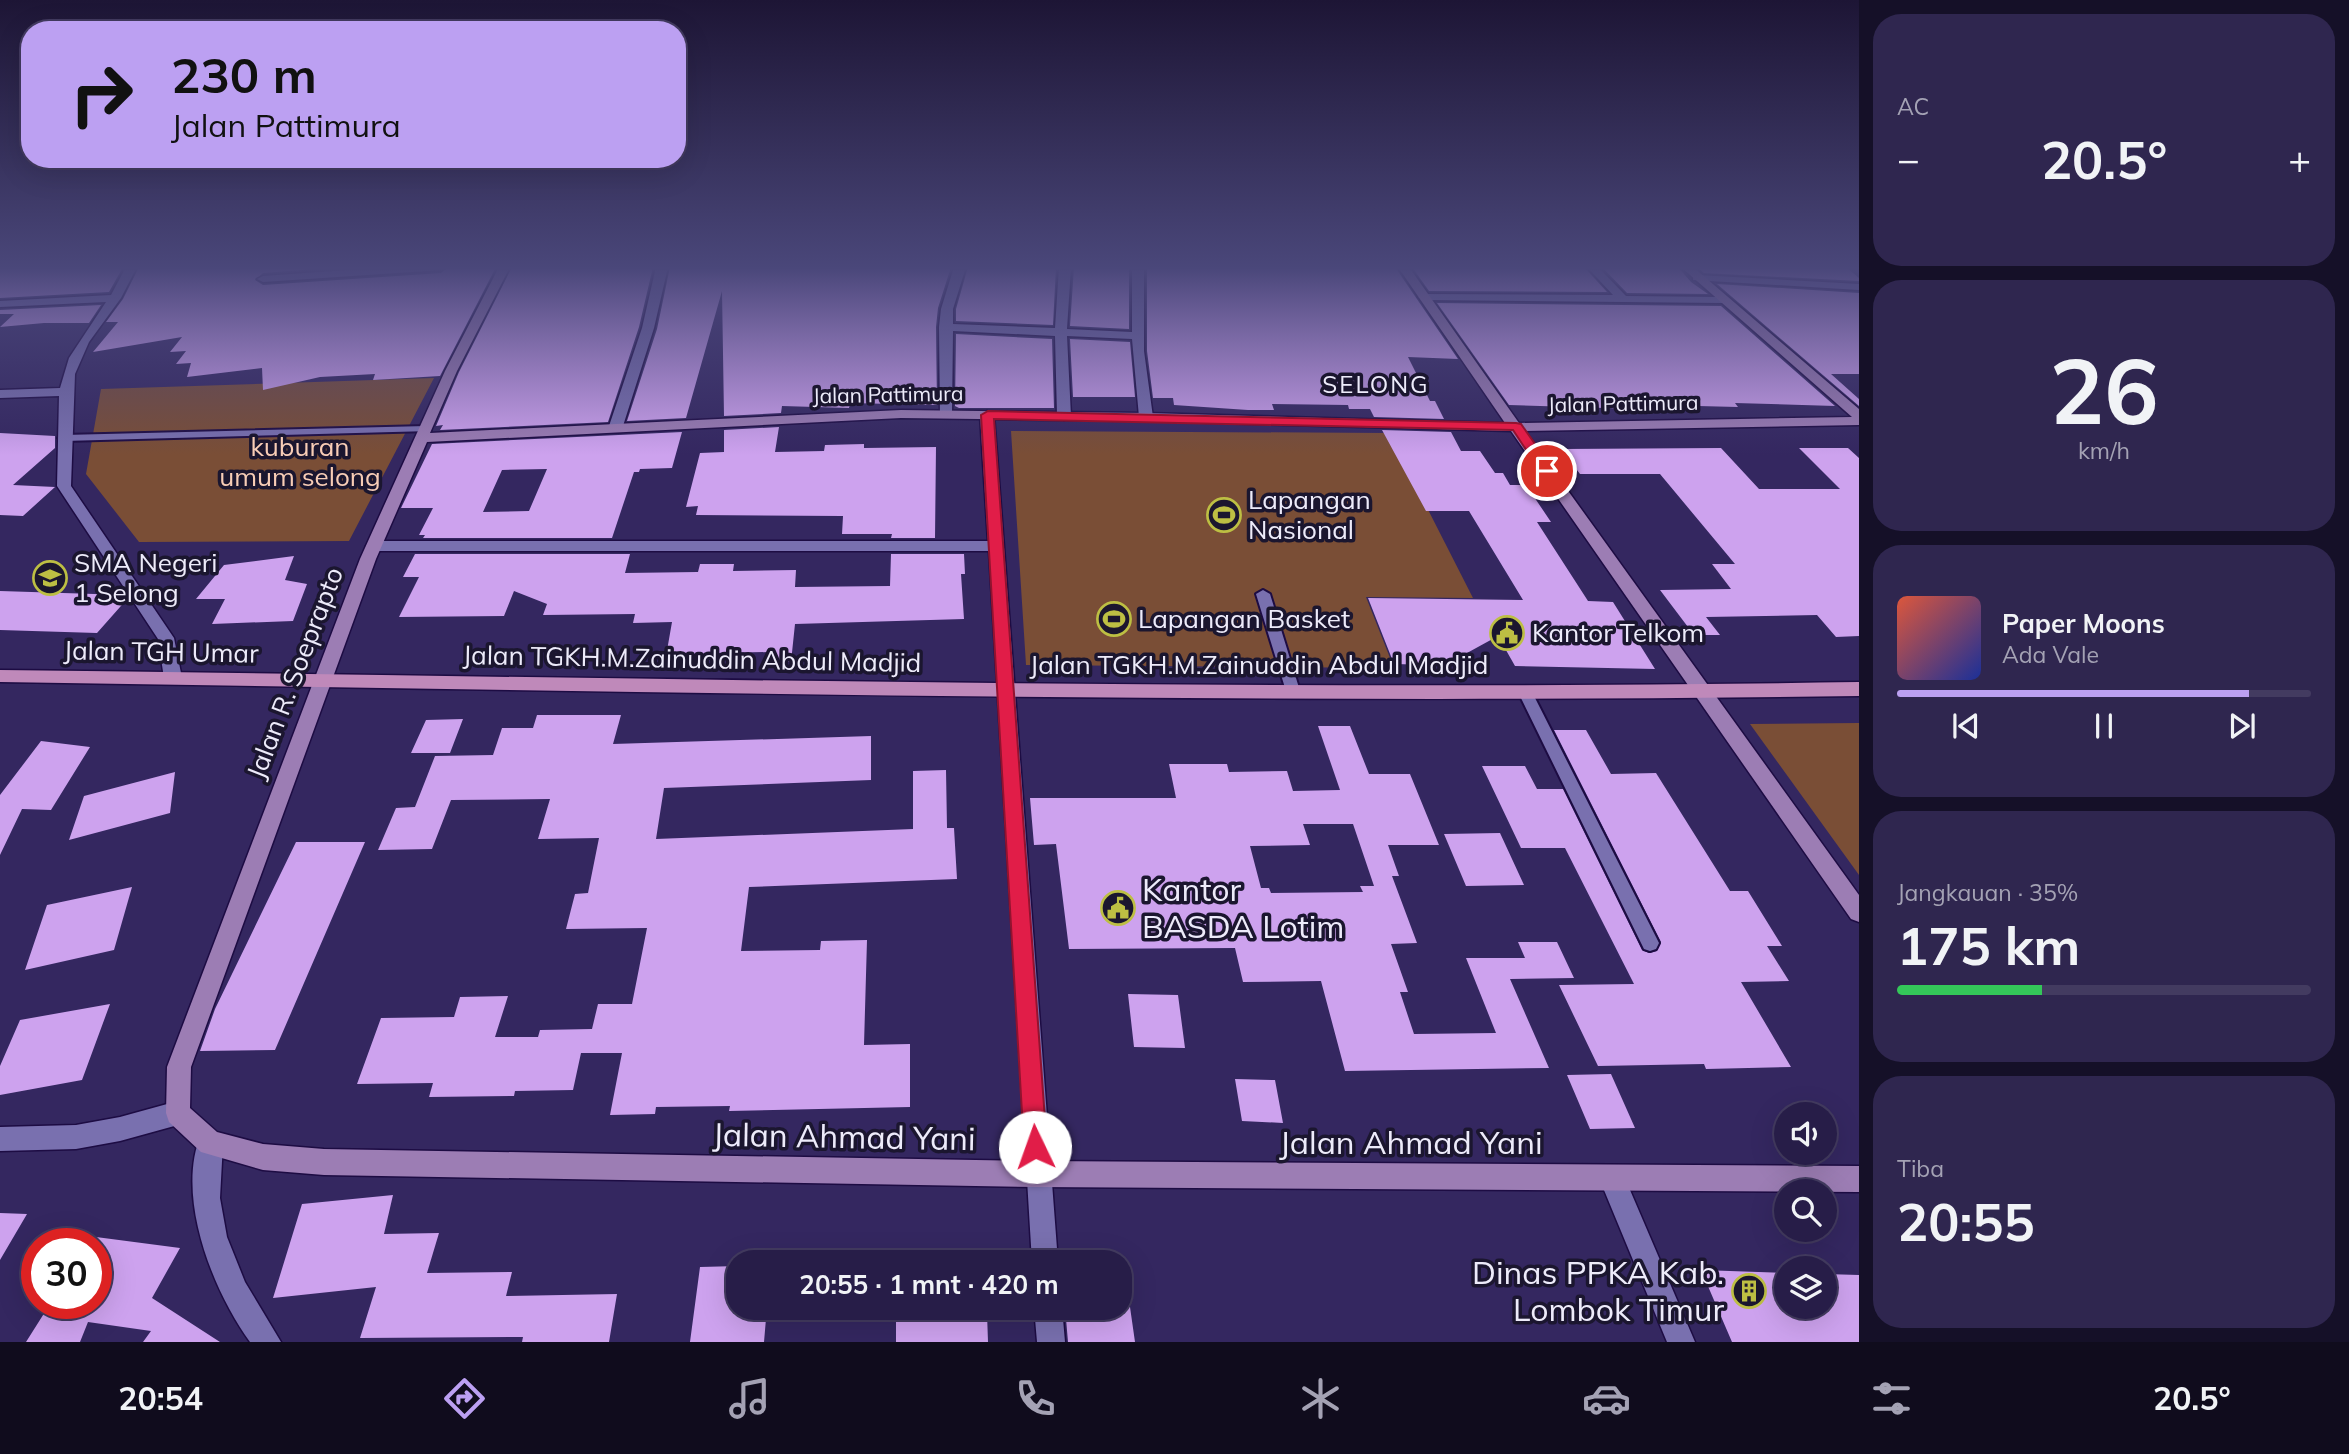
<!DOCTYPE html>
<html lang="id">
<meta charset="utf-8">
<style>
:root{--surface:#271d48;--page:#2f264f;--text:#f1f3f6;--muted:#a4a2b4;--line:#433b60;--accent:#bca0f2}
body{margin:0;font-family:Mulish,sans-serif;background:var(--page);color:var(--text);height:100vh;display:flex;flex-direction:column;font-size:26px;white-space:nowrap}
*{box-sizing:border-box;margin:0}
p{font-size:23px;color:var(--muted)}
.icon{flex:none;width:38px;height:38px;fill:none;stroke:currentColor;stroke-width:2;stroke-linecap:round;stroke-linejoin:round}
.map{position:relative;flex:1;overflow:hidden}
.side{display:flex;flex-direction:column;gap:14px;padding:14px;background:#151028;width:490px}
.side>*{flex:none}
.top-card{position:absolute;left:21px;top:21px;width:665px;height:147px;border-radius:28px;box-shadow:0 7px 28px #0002,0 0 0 2px var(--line);background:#bca0f2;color:#111;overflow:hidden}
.controls{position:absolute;left:1774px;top:1102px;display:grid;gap:14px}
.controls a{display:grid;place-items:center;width:63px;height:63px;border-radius:50%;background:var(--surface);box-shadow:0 7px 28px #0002,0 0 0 2px var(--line);font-size:35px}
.speed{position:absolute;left:21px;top:1228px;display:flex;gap:14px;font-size:35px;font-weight:700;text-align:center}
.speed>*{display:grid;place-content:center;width:91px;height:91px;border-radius:50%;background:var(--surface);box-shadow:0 7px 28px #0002,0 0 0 2px var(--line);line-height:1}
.speed .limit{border:10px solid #d22;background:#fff;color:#111}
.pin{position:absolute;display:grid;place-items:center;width:60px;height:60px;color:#fff;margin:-30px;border:4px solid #fff;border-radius:50%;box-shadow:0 2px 7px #0007}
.me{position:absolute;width:77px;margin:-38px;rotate:357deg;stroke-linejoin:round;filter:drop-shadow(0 0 5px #0008)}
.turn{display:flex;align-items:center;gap:24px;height:147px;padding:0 35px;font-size:32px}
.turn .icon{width:91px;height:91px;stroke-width:2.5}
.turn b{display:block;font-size:49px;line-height:60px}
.big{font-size:52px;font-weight:700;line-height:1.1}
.side .widget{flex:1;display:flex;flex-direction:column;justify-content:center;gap:10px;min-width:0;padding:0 24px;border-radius:28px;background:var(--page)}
.side .dial{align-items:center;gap:0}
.dial b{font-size:91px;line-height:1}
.song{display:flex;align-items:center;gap:21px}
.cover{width:84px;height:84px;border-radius:10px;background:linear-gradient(135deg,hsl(10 70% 55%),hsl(230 70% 35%))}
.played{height:7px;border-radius:4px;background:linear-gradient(90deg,var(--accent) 85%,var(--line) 85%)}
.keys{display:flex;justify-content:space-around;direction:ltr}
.heat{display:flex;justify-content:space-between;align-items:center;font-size:38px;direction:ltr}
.charge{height:10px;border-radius:5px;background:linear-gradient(90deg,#34c759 35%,var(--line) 0)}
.trip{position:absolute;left:726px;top:1250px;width:406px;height:70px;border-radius:28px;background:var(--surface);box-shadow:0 7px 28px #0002,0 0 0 2px var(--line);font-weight:700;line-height:70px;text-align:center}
.dock{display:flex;height:112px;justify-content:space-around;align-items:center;background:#100c1d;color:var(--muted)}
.dock .icon{width:49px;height:49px}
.dock .active{color:var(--accent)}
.dock b{font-size:32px;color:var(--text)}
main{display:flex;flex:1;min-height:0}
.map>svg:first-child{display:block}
.green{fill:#7a4e36}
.building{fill:#cda2ee;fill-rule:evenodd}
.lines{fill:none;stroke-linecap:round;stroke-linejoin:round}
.lane-casing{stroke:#1d0c43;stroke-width:4}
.street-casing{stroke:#1d0c43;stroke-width:3}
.secondary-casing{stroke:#1d0c43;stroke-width:3}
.primary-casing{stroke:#1d0c43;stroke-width:3}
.lane{fill:#7970af;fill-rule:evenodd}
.street{fill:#7970af;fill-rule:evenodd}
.secondary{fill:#9c7db4;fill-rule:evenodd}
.primary{fill:#bf89ba;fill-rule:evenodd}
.route{fill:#e11d48;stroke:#92132f;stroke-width:2}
.labels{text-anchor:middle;stroke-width:7;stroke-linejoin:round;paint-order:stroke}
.far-street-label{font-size:21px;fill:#edebfa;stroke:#1b162f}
.far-quarter-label{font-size:24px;letter-spacing:2px;fill:#edebfa;stroke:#1b162f}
.park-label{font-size:26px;fill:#f8cdb6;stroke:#1b162f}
.poi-label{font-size:26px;fill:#edebfa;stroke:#1b162f;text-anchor:start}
.street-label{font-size:26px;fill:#edebfa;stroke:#1b162f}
.near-poi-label{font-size:32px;fill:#edebfa;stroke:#1b162f;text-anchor:start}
.near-street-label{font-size:32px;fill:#edebfa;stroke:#1b162f}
</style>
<main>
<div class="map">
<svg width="1859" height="1342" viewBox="0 0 1859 1342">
<rect width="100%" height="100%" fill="#342760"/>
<path class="green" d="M 434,378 L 349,541 L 139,542 L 86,474 L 101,389 Z
M 1011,431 L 1389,433 L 1473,598 L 1366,597 L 1394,668 L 1026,665 Z
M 1859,723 L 1859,875 L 1750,724 Z"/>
<path class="building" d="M 0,267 L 123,267 L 109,292 L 0,298 Z
M 139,267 L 340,267 L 263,273 L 255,280 L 263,285 L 441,273 L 448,267 L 496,267 L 440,376 L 373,380 L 375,374 L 320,377 L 263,390 L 262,368 L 187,377 L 191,363 L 176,364 L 186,351 L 170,352 L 182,337 L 93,352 L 118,322 L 106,322 L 123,299 Z
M 512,267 L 653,267 L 639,327 L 608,422 L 440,430 L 443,425 L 436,426 L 459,372 Z
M 670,267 L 951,267 L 938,308 L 936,327 L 937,405 L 850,403 L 849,408 L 782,406 L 781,413 L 724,416 L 722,291 L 686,418 L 627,421 L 657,329 Z
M 968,267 L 1056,267 L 1053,325 L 956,321 L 956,309 Z
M 1074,267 L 1129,267 L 1129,329 L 1070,326 Z
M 1147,267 L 1395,267 L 1458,359 L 1408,357 L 1430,401 L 1435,401 L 1444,419 L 1374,417 L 1370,409 L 1349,409 L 1348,405 L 1272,404 L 1274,410 L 1248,410 L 1174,405 L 1173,398 L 1153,398 L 1147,351 Z
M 1412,267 L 1584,267 L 1607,292 L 1429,291 Z
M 1602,267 L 1678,267 L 1691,282 L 1708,294 L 1627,293 Z
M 1697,267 L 1846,267 L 1859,278 L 1859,281 L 1704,273 Z
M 1717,284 L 1859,293 L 1859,374 L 1831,374 L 1859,399 L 1859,406 Z
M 1437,303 L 1721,306 L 1835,406 L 1735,403 L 1738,407 L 1658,405 L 1660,408 L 1638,409 L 1509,405 Z
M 101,305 L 89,323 L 44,323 L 0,327 L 14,314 L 0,314 L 0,310 Z
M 956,334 L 1052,339 L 1054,408 L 959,408 L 955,406 Z
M 1070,339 L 1130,342 L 1135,397 L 1073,397 Z
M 779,427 L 775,452 L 824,451 L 825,445 L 864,444 L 864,448 L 936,447 L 935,538 L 891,538 L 892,534 L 842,534 L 843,516 L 696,515 L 698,506 L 686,507 L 700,453 L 724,452 L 724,430 Z
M 1382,430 L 1451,432 L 1461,451 L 1480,451 L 1495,473 L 1503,473 L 1510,485 L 1526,485 L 1551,522 L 1537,522 L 1588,601 L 1613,602 L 1655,669 L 1515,666 L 1498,636 L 1467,653 L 1473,666 L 1394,664 L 1368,598 L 1523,600 L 1469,511 L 1426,511 Z
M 682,432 L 672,468 L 640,469 L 639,472 L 634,472 L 612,538 L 423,538 L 425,535 L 419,535 L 433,508 L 401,508 L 432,444 ZM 547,469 L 529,511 L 483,512 L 502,470 Z
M 0,433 L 55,436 L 55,448 L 13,485 L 55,487 L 23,516 L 0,515 Z
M 1721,448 L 1759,489 L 1840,489 L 1799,448 L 1848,448 L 1859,458 L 1859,636 L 1836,637 L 1817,615 L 1706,617 L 1720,635 L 1694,635 L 1660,590 L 1731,589 L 1712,564 L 1735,564 L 1660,474 L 1580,474 L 1561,449 Z
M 415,554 L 630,554 L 625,573 L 698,572 L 700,564 L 734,564 L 733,571 L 796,570 L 795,587 L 890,586 L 891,554 L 964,554 L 965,574 L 961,574 L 964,619 L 795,624 L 791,662 L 768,662 L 769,652 L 715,653 L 714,660 L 665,662 L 672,622 L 633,623 L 635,614 L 543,615 L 547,604 L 514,591 L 504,616 L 399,617 L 419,577 L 403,577 Z
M 294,556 L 285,580 L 307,584 L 293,621 L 212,624 L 225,599 L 196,599 L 224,565 Z
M 0,591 L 126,595 L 128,598 L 97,633 L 0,630 Z
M 537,715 L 621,715 L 613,744 L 871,736 L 871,780 L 664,788 L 656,839 L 913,829 L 913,771 L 946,770 L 947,828 L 954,828 L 957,879 L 749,887 L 741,951 L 820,950 L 821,941 L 867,940 L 864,1045 L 910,1044 L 910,1107 L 729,1111 L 730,1106 L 656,1107 L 655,1114 L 610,1115 L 622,1053 L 581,1053 L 573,1090 L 515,1091 L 514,1096 L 429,1097 L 433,1083 L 357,1084 L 381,1018 L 454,1017 L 460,997 L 508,996 L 495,1037 L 538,1037 L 540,1030 L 592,1029 L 598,1004 L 632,1004 L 647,928 L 566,929 L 575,894 L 588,893 L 599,838 L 538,839 L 550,799 L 451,800 L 432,849 L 378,850 L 396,808 L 415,807 L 435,756 L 493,755 L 502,728 L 533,728 Z
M 463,719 L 450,753 L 411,753 L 426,720 Z
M 1318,726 L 1350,726 L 1369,774 L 1410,774 L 1439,845 L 1388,845 L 1399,876 L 1392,876 L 1417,943 L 1391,944 L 1408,992 L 1400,992 L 1414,1034 L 1496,1033 L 1466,958 L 1525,958 L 1518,942 L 1557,942 L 1574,978 L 1510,979 L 1549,1068 L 1345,1071 L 1321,981 L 1243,982 L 1235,948 L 1069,949 L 1056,844 L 1034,845 L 1030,798 L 1176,798 L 1169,764 L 1227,764 L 1229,772 L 1287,771 L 1293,791 L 1340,790 ZM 1303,824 L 1353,824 L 1374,886 L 1360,886 L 1363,892 L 1271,893 L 1269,888 L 1261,888 L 1250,846 L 1310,845 Z
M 1554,730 L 1586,730 L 1611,774 L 1656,773 L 1730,891 L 1748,891 L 1782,946 L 1767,946 L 1789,981 L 1741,982 L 1791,1067 L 1706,1069 L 1704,1064 L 1598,1066 L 1559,985 L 1634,984 L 1565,848 L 1521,848 L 1482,766 L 1525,766 L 1537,789 L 1563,789 L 1642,950 L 1649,953 L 1657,951 L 1661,942 Z
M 41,741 L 90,747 L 51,810 L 22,809 L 0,855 L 0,795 Z
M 175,772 L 170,813 L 69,840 L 84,796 Z
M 1500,833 L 1524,885 L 1466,886 L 1444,834 Z
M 296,842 L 365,842 L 275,1050 L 200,1051 L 215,1009 Z
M 132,887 L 114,950 L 25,970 L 47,905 Z
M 1128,994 L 1178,995 L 1185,1048 L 1134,1047 Z
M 110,1004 L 82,1080 L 0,1095 L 0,1066 L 20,1020 Z
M 1611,1074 L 1635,1128 L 1590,1129 L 1567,1075 Z
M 1235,1079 L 1275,1080 L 1283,1123 L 1242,1121 Z
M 393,1195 L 384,1234 L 439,1233 L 427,1273 L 512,1272 L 506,1296 L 617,1294 L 609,1342 L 522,1342 L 523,1337 L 360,1338 L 376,1287 L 273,1298 L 302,1204 Z
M 0,1213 L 27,1214 L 0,1260 Z
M 96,1237 L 180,1248 L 152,1298 L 220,1342 L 143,1342 L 151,1331 L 88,1322 L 80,1342 L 26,1342 L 50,1304 L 96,1304 Z
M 738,1266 L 738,1307 L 767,1307 L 764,1342 L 690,1342 L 700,1267 Z
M 1701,1270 L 1787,1273 L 1787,1307 L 1825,1307 L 1825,1274 L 1859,1275 L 1859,1342 L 1732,1342 Z
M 1065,1307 L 1130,1307 L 1135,1342 L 1068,1342 Z
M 987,1313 L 988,1342 L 896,1342 L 896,1314 Z"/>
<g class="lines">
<g class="lane-casing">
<path id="lane" d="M 426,426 L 431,429 L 430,431 L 64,441 L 58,438 L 64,435 Z
M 1263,590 L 1270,594 L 1300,691 L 1298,695 L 1288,695 L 1286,691 L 1256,594 Z
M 1526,689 L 1531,690 L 1533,694 L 1656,937 L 1659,943 L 1656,949 L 1650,951 L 1644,949 L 1519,694 L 1521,690 Z"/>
</g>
<g class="street-casing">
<path id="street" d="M 126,267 L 137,267 L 121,298 L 89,342 L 75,374 L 71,486 L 174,638 L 182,678 L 179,683 L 167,683 L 164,678 L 158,639 L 57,486 L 59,396 L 0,398 L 0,390 L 60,388 L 69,358 L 106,302 L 0,307 L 0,301 L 111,295 Z
M 391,267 L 446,267 L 441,270 L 263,282 L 257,279 L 263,276 Z
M 656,267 L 668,267 L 654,328 L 623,426 L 616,430 L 611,429 L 609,426 L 642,328 Z
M 954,267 L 966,267 L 953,309 L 953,324 L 1055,328 L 1059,267 L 1071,267 L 1067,329 L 1132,332 L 1132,267 L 1144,267 L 1144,351 L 1153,417 L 1151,420 L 1141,420 L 1139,417 L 1132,339 L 1067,336 L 1071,416 L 1064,420 L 1057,416 L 1055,336 L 953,331 L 952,414 L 945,418 L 940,417 L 939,327 L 941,309 Z
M 1587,267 L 1598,267 L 1626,296 L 1723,297 L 1729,300 L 1723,303 L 1424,300 L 1418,297 L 1424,294 L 1613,295 Z
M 1697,275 L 1859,284 L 1859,290 L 1693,280 L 1693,276 Z
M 987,411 L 994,415 L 1058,1262 L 1032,1262 L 989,551 L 374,551 L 366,546 L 374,541 L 988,541 L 980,415 Z
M 178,1101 L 187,1104 L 190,1113 L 187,1122 L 178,1125 L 120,1141 L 76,1149 L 0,1151 L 0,1127 L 76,1125 L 120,1117 Z
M 210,1130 L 219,1134 L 223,1143 L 220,1198 L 227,1237 L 245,1282 L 281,1342 L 250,1342 C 213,1291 175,1197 201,1134 Z
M 1612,1165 L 1621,1169 L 1695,1342 L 1667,1342 L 1599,1178 L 1603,1169 Z
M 1034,1307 L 1062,1307 L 1065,1342 L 1037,1342 Z"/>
</g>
<g class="secondary-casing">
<path id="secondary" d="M 499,267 L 510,267 L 457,371 L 430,433 L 901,410 L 1146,413 L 1505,423 L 1398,267 L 1409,267 L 1519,423 L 1852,417 L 1681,267 L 1693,267 L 1859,409 L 1859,425 L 1525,431 L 1859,895 L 1859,922 L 1851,919 L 1511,431 L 1146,421 L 901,418 L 427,442 L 376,559 L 191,1067 L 190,1108 L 217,1132 L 263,1144 L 324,1149 L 1037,1161 L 1859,1166 L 1859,1192 L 1037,1187 L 324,1175 L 263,1170 L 201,1152 L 169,1122 L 166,1113 L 167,1067 L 360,559 L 445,371 Z"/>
</g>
<g class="primary-casing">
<path id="primary" d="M 0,670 C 620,677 1239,692 1859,682 L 1859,696 C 1239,705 620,691 0,682 Z"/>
</g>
<use href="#lane" class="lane"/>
<use href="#street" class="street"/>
<use href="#secondary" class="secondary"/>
<use href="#primary" class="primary"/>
</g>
<linearGradient id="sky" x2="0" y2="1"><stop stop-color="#1d1535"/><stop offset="0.59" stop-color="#4a477a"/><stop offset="1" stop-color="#4a477a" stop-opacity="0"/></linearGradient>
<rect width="1859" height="455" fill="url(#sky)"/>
<path class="route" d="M 988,411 L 1516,423 L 1521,424 L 1554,471 L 1547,475 L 1542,474 L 1513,430 L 994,419 L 1047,1147 L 1043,1155 L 1035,1158 L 1027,1155 L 1024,1147 L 981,415 Z"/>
<defs>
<g id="stadium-ring" transform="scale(1.75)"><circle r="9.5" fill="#1b162f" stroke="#bdbf43" stroke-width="1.5"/><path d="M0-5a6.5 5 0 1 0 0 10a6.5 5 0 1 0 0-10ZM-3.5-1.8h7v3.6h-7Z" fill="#bdbf43"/></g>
<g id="school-ring" transform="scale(1.75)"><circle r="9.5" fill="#1b162f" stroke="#bdbf43" stroke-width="1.5"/><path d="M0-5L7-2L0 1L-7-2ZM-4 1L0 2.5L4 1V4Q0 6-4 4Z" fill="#bdbf43"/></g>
<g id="civic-ring" transform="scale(1.75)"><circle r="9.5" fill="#1b162f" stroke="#bdbf43" stroke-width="1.5"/><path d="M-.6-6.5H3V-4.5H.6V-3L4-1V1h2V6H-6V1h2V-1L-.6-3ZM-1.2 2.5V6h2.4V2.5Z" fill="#bdbf43"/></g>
<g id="building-ring" transform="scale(1.75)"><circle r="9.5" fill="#1b162f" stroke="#bdbf43" stroke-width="1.5"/><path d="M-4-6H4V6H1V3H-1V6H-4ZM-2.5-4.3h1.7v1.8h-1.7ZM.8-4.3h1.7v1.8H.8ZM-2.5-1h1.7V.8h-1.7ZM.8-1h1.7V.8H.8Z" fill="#bdbf43"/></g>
</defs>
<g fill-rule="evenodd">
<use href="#stadium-ring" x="1224" y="515"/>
<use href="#school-ring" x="50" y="578"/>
<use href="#stadium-ring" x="1114" y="619"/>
<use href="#civic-ring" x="1507" y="633"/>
<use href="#civic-ring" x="1118" y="908"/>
<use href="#building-ring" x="1749" y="1291"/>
</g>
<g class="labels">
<g class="far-street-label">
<text transform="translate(888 395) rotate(-1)" y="7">Jalan Pattimura</text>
<text transform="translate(1623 404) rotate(-1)" y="7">Jalan Pattimura</text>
</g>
<g class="far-quarter-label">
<text x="1376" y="393">SELONG</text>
</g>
<g class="park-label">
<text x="300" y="456">kuburan<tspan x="300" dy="30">umum selong</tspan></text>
</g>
<g class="poi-label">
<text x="1248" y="509">Lapangan<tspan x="1248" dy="30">Nasional</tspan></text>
<text x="74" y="572">SMA Negeri<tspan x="74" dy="30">1 Selong</tspan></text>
<text x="1138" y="628">Lapangan Basket</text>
<text x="1532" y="642">Kantor Telkom</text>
</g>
<g class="street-label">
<text transform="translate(161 652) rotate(1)" y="9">Jalan TGH Umar</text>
<text transform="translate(692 659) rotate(1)" y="9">Jalan TGKH.M.Zainuddin Abdul Madjid</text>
<text x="1259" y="674">Jalan TGKH.M.Zainuddin Abdul Madjid</text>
<text transform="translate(295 673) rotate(-69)" y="9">Jalan R. Soeprapto</text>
</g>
<g class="near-poi-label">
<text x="1142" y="901">Kantor<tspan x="1142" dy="37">BASDA Lotim</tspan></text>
<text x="1724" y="1284" text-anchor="end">Dinas PPKA Kab.<tspan x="1724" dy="37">Lombok Timur</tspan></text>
</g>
<g class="near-street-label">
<text transform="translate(844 1137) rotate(1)" y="11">Jalan Ahmad Yani</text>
<text x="1411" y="1154">Jalan Ahmad Yani</text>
</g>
</g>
</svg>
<div class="controls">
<a><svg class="icon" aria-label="sound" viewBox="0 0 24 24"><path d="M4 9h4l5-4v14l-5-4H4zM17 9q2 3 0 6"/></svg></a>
<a><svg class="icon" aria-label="search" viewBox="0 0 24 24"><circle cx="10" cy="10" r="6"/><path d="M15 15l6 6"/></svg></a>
<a><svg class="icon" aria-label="layers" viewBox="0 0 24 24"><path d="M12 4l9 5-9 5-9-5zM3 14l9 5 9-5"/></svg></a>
</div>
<div class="speed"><div class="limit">30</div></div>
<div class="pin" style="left:1547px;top:471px;background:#d93025"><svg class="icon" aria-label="arrive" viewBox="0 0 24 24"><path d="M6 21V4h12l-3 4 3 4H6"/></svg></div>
<svg class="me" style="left:1035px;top:1147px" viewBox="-20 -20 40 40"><circle r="19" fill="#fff"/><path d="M0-13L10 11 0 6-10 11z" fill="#e11d48"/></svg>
<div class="trip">20:55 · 1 mnt · 420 m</div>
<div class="top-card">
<div class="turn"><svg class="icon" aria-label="right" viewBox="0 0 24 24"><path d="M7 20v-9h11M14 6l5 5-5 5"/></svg><div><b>230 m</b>Jalan Pattimura</div></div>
</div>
</div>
<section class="side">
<div class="widget"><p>AC</p>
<div class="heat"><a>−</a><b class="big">20.5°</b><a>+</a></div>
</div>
<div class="widget dial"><b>26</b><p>km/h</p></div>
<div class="widget">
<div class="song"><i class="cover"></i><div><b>Paper Moons</b><p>Ada Vale</p></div></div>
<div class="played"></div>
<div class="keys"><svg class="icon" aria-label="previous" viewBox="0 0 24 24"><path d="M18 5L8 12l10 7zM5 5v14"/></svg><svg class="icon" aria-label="pause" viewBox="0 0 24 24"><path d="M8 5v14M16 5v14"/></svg><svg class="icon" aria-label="next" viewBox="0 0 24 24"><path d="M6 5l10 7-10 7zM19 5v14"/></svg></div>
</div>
<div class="widget"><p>Jangkauan · 35%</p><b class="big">175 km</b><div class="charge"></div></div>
<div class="widget"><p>Tiba</p><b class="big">20:55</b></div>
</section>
</main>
<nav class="dock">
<b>20:54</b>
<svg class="icon active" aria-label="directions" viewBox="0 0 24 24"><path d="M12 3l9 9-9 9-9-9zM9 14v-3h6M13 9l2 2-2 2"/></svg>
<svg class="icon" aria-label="music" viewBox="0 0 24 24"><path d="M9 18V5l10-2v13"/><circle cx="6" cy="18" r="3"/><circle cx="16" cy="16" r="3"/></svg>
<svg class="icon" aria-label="phone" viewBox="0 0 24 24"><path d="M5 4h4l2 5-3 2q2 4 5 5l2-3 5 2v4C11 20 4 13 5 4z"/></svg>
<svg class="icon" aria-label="climate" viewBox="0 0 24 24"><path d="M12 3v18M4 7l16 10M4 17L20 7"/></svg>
<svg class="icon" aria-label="car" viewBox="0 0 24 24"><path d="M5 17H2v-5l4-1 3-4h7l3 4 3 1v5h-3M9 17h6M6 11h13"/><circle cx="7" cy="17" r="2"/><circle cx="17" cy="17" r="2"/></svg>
<svg class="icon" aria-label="filters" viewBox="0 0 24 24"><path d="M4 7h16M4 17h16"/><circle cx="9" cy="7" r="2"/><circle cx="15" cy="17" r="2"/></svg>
<b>20.5°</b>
</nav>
